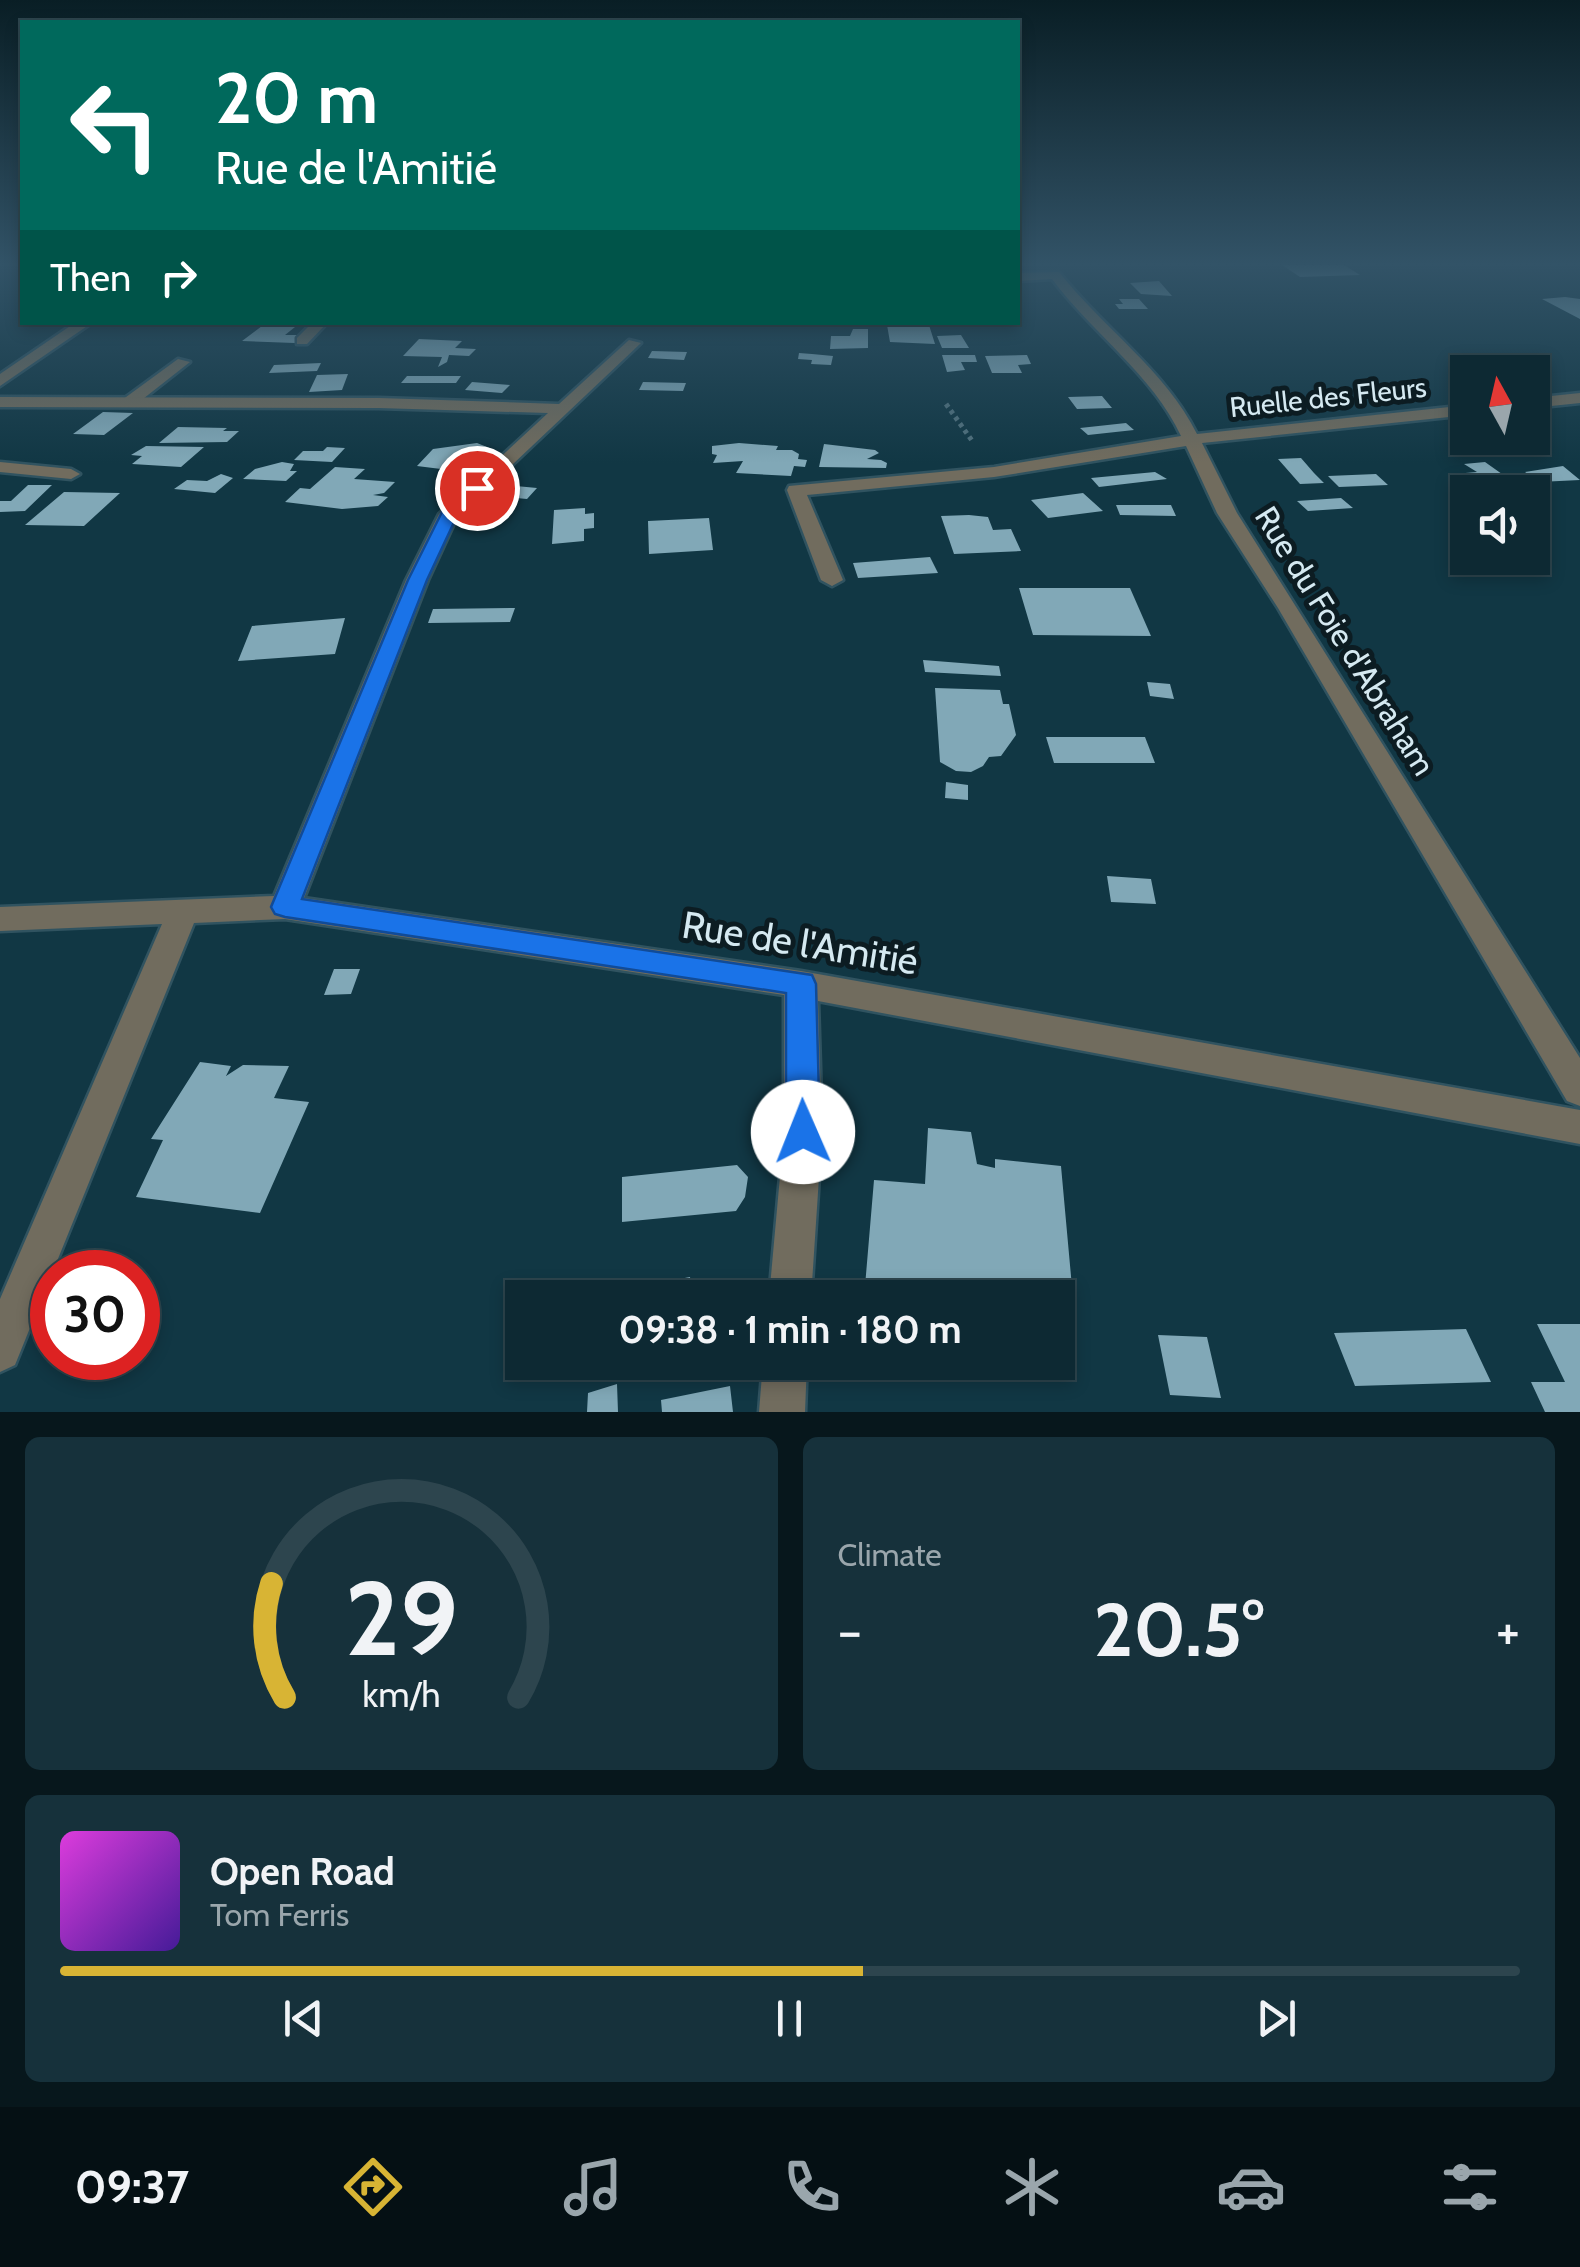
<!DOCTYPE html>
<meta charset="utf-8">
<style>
:root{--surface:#0d2933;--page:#16313b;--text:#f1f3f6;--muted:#9aa6ac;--line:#2d454e;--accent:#d8b434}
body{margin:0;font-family:Cabin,sans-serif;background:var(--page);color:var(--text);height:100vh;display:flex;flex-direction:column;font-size:38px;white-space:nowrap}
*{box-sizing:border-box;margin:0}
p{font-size:32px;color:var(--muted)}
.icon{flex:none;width:55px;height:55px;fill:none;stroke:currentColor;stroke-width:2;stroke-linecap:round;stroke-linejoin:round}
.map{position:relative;height:1412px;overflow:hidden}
.drawer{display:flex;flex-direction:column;gap:25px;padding:25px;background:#07171c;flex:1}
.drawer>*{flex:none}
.guide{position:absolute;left:20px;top:20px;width:1000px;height:305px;border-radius:0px;box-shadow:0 5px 15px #0003,0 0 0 2px var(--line);background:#00695c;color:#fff;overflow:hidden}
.needle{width:65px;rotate:352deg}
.buttons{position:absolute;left:1450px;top:355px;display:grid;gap:20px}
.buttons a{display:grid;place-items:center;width:100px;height:100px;border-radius:0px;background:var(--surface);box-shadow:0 5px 15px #0003,0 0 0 2px var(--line);font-size:50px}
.speed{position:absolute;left:30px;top:1250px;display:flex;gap:20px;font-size:50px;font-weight:700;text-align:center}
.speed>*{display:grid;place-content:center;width:130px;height:130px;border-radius:50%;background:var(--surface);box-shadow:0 5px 15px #0003,0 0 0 2px var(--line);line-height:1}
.speed .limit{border:15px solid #d22;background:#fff;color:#111}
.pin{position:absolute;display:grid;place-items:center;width:85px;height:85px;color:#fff;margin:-42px;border:5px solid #fff;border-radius:50%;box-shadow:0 2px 10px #0007}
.me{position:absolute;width:110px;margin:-55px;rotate:359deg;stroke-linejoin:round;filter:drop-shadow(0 0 8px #0008)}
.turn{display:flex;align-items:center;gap:35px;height:210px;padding:0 30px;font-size:45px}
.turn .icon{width:130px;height:130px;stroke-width:2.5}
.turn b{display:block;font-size:70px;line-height:85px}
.then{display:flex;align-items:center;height:95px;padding:0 30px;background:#0003;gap:20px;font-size:38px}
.big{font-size:75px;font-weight:700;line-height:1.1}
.drawer .widget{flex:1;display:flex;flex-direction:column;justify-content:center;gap:15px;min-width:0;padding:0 35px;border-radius:15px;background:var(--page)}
.drawer .dial{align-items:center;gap:0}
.dial svg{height:260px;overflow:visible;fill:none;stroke:var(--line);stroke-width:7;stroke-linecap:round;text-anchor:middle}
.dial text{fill:var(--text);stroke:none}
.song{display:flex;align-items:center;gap:30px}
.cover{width:120px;height:120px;border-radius:15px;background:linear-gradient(135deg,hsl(300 70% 55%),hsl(260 70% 35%))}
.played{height:10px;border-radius:5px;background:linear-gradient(90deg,var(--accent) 55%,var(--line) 55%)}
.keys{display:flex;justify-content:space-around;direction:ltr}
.heat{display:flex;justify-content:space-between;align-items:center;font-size:55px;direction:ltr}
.drawer .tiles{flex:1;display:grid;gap:25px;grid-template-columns:1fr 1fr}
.widget:last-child{grid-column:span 2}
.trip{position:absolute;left:505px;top:1280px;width:570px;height:100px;border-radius:0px;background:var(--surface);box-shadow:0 5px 15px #0003,0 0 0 2px var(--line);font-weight:700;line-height:100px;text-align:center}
.tabs{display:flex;height:160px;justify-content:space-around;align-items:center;background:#051014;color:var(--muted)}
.tabs .icon{width:70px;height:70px}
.tabs .on{color:var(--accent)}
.tabs b{font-size:45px;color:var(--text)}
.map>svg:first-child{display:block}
.building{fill:#81a8b7}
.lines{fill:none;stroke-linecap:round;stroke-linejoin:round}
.lane-casing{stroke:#305360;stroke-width:5}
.street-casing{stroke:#305360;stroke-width:5}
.path{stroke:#51717d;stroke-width:5;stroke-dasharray:4 4;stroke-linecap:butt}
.lane{fill:#716c5e;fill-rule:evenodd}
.street{fill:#716c5e;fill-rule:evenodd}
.route{fill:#1a73e8;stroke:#114b97;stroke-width:2.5}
.labels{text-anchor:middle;stroke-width:10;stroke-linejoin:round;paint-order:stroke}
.far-street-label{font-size:28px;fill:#d5e9f1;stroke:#0c1c22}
.street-label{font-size:32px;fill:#d5e9f1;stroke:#0c1c22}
.near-street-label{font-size:38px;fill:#d5e9f1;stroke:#0c1c22}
</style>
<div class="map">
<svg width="1580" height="1412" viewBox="0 0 1580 1412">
<rect width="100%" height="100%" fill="#113744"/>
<path class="building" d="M 1282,265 L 1344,265 L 1360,275 L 1300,277 Z
M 1159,281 L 1172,296 L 1141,294 L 1130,283 Z
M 1565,297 L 1580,299 L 1580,319 L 1542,299 Z
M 1119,299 L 1139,299 L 1148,309 L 1119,309 L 1115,304 L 1123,304 Z
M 887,325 L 929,325 L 935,344 L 890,342 Z
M 262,326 L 295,327 L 285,335 L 304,335 L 295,343 L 242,341 Z
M 853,329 L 868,329 L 868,348 L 830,349 L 831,336 L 850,336 Z
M 961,335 L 969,348 L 942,348 L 937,336 Z
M 419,339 L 462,341 L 455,348 L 476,349 L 469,356 L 449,355 L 447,362 L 438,367 L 442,357 L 403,356 Z
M 652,351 L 687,352 L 684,360 L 648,358 Z
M 799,353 L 812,354 L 833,356 L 831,365 L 811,364 L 812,360 L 798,359 Z
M 942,355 L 975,355 L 977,362 L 961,362 L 965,370 L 947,372 Z
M 1027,355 L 1031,364 L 1018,365 L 1022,373 L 992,373 L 985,356 Z
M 321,363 L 317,371 L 269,373 L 274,365 Z
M 348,374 L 342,390 L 309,392 L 317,375 Z
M 407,376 L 461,376 L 456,383 L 401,383 Z
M 472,382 L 510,385 L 502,393 L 465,390 Z
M 643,382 L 686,383 L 683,391 L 639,390 Z
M 1102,396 L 1112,408 L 1077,409 L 1068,397 Z
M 103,412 L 133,413 L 104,435 L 73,434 Z
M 1126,423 L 1134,430 L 1088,435 L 1080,428 Z
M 178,427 L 227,428 L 223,431 L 239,431 L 227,442 L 159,443 Z
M 1468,438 L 1508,438 L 1519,444 L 1507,445 L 1514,450 L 1489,452 Z
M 477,443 L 492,449 L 465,472 L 417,466 L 433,449 Z
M 739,443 L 778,446 L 776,450 L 792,450 L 799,454 L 798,459 L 807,460 L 805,467 L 794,466 L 791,476 L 736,473 L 743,461 L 713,463 L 717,455 L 712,454 L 712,446 Z
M 824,444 L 875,450 L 879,453 L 867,459 L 881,460 L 887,463 L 886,468 L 819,467 Z
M 146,446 L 204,447 L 181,467 L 132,464 L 142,456 L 131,455 Z
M 327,447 L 345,448 L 332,462 L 294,460 L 303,451 L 323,451 Z
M 1301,458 L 1314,473 L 1324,483 L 1300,484 L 1278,459 Z
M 282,462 L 294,464 L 290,471 L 297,471 L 286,481 L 243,479 L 255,469 Z
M 1485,462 L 1509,479 L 1466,482 L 1454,474 L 1477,472 L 1464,464 Z
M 1563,466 L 1580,480 L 1539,482 L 1525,472 Z
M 335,467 L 365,469 L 354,479 L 395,482 L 384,493 L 373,495 L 388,497 L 378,506 L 342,509 L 285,502 L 300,488 L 310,489 Z
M 1155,472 L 1167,479 L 1099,487 L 1091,478 Z
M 221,474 L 233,478 L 215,493 L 174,489 L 187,480 L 207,481 Z
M 1376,474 L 1388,485 L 1339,487 L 1328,476 Z
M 28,485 L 52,485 L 25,511 L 0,512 L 0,501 L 11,501 Z
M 505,485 L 537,488 L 527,499 L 494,496 Z
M 64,492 L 120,493 L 84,526 L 25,525 Z
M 1083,493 L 1103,511 L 1048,518 L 1031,500 Z
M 1341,498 L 1353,508 L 1308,511 L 1297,501 Z
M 1116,505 L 1171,505 L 1176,516 L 1120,515 Z
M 585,508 L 585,514 L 594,513 L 594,528 L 584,529 L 584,541 L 552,544 L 554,510 Z
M 969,515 L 988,517 L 993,530 L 1011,529 L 1021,551 L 954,554 L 941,516 Z
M 709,518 L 713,550 L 649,554 L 648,521 Z
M 930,557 L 938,573 L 858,578 L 853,563 Z
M 1019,588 L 1130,588 L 1151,636 L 1033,635 Z
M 515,608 L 510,622 L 428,623 L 433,609 Z
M 345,618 L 335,654 L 238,661 L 252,626 Z
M 923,660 L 999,666 L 1001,676 L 925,672 Z
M 1147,682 L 1170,684 L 1174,699 L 1150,696 Z
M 935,688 L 1000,690 L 1003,704 L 1009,704 L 1016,735 L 1001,756 L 989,757 L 983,766 L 971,772 L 956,771 L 940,762 Z
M 1046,737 L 1145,737 L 1155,763 L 1054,763 Z
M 946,782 L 968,785 L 968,800 L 945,798 Z
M 1107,876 L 1151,879 L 1156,904 L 1111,902 Z
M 334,969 L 360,969 L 351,994 L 324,995 Z
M 200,1062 L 231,1066 L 226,1076 L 243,1065 L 289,1066 L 274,1098 L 309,1102 L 260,1213 L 136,1197 L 163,1140 L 151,1139 Z
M 928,1128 L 971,1132 L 977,1164 L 995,1168 L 995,1159 L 1061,1166 L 1074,1309 L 1058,1307 L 1058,1298 L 978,1298 L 923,1291 L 923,1298 L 864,1298 L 874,1180 L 925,1184 Z
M 737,1165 L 748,1177 L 745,1197 L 736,1211 L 622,1222 L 622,1177 Z
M 690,1277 L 693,1298 L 621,1298 L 621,1290 Z
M 1537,1324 L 1580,1324 L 1580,1412 L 1545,1412 L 1531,1382 L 1565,1382 Z
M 1466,1329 L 1491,1382 L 1355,1386 L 1334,1333 Z
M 1158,1335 L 1207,1337 L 1221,1398 L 1170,1395 Z
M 617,1384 L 618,1412 L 587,1412 L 588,1393 Z
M 730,1386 L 733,1412 L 662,1412 L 661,1400 Z"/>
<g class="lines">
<g class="lane-casing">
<path id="lane" d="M 313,322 L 328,322 L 307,344 L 297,344 L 297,338 Z
M 178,359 L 190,362 L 134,406 L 122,406 L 122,400 Z
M 0,462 L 71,469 L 80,474 L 71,479 L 0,472 Z"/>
</g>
<g class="street-casing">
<path id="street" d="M 1059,272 C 1103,328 1166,371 1197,434 L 1468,405 L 1468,415 L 1202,443 L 1237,513 L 1580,1058 L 1580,1106 L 1567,1101 L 1278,608 L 1217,513 L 1186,446 L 994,477 L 807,495 L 843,580 L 832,586 L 821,580 L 787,490 L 789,486 L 994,467 L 1181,436 C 1153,375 1092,333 1052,279 L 1018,281 L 1018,273 Z
M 76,322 L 93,322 L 0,386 L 0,374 Z
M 629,340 L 641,343 L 457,517 L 428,580 L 304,898 L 801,971 L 1580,1110 L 1580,1144 L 818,1001 L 822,1132 L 811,1298 L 769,1298 L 784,1132 L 784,995 L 285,919 L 194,923 L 15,1365 L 0,1372 L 0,1299 L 162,924 L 0,931 L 0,907 L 274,896 L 406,580 L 439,514 L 548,413 L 379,408 L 0,407 L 0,397 L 379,398 L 559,404 Z
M 1580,393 L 1580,403 L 1532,408 L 1532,398 Z
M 763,1362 L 807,1362 L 805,1412 L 759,1412 Z"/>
</g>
<path class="path" d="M 946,404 L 973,442"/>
<use href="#lane" class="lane"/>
<use href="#street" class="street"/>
</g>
<linearGradient id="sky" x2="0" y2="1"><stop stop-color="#091e25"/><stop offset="0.57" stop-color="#325367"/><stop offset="1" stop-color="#325367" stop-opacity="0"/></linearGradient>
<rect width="1580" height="463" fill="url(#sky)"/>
<path class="route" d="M 477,482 L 486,488 L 457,516 L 427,580 L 302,899 L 812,975 L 816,984 L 820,1132 L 815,1144 L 803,1148 L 791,1144 L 786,1132 L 786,993 L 285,917 L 275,914 L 271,907 L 408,580 L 443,510 Z"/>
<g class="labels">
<g class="far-street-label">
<text transform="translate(1328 397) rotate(-6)" y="10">Ruelle des Fleurs</text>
</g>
<g class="street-label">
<text transform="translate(1345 641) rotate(58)" y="11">Rue du Foie d'Abraham</text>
</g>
<g class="near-street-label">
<text transform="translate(800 943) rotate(9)" y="13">Rue de l'Amitié</text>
</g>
</g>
</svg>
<div class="buttons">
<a><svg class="needle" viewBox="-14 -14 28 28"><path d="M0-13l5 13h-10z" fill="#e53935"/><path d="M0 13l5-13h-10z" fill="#9aa6ac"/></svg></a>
<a><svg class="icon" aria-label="sound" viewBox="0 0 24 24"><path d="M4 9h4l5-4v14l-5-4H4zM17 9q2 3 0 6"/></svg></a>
</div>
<div class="speed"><div class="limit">30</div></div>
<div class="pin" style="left:477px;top:488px;background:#d93025"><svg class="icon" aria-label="arrive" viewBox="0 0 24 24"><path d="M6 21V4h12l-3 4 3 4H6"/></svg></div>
<svg class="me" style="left:803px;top:1132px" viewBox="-20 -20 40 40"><circle r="19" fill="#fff"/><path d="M0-13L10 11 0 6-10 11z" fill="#1a73e8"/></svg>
<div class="trip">09:38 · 1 min · 180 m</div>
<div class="guide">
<div class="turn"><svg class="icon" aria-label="left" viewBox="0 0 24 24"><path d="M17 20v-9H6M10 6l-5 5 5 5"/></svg><div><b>20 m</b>Rue de l'Amitié</div></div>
<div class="then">Then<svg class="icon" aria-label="right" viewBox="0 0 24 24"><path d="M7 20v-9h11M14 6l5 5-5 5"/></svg></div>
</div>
</div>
<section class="drawer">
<div class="tiles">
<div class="widget dial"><svg viewBox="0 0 100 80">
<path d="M14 69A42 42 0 1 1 86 69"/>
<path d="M14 69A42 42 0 0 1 10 34" stroke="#d8b434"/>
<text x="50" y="56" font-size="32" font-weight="700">29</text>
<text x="50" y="72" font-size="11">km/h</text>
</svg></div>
<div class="widget"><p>Climate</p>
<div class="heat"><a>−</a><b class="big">20.5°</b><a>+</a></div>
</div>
<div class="widget">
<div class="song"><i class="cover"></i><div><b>Open Road</b><p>Tom Ferris</p></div></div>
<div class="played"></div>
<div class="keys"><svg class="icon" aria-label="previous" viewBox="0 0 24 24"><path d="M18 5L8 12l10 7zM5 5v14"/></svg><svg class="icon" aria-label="pause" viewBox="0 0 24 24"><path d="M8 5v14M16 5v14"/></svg><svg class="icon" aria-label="next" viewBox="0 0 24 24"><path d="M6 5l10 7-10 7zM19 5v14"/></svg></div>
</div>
</div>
</section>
<nav class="tabs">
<b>09:37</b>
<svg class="icon on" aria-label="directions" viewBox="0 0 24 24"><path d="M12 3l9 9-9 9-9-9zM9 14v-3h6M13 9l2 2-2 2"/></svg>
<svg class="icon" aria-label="music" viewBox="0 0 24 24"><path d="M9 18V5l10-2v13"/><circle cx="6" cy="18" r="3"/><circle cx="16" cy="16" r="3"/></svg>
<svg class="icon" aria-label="phone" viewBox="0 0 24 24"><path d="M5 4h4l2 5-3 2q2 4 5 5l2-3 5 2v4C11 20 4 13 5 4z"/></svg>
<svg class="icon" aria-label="climate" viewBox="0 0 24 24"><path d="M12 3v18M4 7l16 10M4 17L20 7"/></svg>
<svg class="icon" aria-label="car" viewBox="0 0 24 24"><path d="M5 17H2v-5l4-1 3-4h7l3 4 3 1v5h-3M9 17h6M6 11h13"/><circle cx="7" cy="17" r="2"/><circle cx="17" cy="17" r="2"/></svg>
<svg class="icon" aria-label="filters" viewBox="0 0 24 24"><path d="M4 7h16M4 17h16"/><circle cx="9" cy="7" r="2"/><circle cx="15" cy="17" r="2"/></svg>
</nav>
